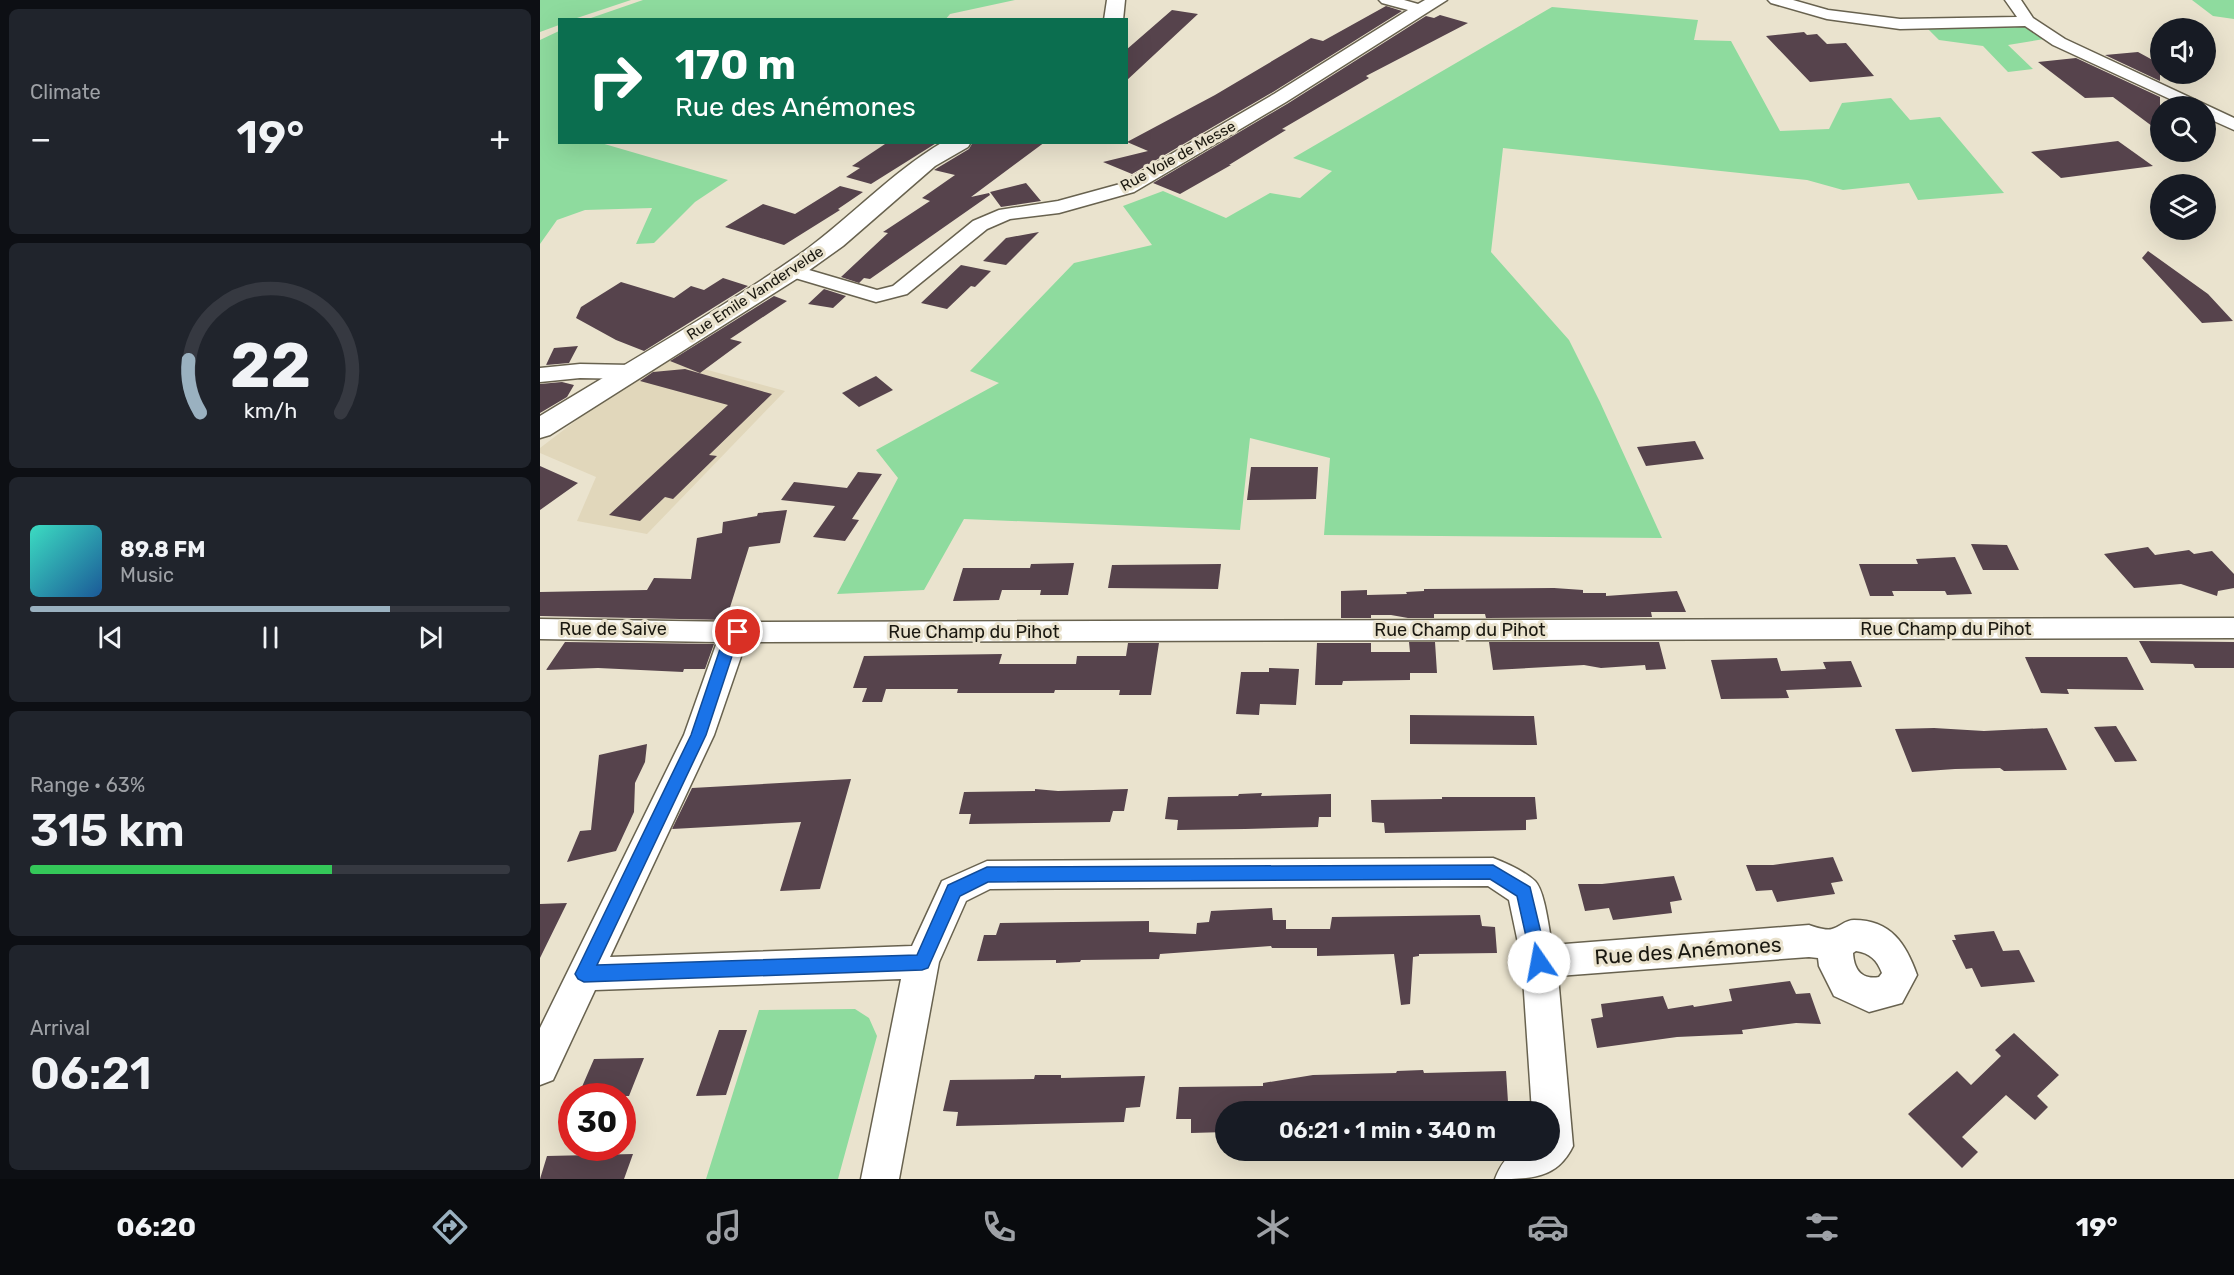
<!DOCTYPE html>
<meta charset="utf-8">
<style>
:root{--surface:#171b24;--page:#20242c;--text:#f1f3f6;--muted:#9ea1a6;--line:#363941;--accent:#9ab1c0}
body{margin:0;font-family:Rubik,sans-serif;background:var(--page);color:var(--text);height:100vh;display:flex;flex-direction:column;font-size:22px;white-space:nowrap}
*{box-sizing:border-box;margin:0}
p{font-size:20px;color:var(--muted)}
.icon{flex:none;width:33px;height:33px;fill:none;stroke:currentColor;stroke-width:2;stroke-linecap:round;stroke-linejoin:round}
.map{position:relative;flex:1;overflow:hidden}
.sheet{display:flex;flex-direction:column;gap:9px;padding:9px;background:#0d0f14;width:540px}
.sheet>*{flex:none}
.top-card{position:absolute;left:18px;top:18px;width:570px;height:126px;border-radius:0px;box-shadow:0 6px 24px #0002;background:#0b6e4f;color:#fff;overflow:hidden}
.controls{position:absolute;left:1610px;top:18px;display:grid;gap:12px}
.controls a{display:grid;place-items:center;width:66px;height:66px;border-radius:50%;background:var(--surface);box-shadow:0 6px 24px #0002;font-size:30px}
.speed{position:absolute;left:18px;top:1083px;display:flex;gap:12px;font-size:30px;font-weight:700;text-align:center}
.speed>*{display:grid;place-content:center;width:78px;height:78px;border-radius:50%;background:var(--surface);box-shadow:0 6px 24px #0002;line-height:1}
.speed .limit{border:9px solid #d22;background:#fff;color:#111}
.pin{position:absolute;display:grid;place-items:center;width:51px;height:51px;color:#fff;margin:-26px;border:3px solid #fff;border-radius:50%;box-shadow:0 2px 6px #0007}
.me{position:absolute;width:66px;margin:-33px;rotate:348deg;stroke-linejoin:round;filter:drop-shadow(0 0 4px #0008)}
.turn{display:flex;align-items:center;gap:21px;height:126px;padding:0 18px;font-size:27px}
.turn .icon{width:78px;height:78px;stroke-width:2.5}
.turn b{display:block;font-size:42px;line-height:51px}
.big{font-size:45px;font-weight:600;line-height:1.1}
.sheet .widget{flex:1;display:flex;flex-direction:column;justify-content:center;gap:9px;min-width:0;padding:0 21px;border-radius:9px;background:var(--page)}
.sheet .dial{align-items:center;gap:0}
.dial svg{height:156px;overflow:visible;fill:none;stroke:var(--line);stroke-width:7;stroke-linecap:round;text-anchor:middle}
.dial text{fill:var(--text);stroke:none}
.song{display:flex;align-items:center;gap:18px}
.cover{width:72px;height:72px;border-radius:9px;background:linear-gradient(135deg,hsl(170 70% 55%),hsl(210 70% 35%))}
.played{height:6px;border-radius:3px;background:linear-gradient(90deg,var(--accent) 75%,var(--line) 75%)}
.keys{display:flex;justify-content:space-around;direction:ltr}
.heat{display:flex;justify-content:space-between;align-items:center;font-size:33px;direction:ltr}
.charge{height:9px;border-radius:4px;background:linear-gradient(90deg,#34c759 63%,var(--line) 0)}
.trip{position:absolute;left:675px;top:1101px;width:345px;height:60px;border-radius:30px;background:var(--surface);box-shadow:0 6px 24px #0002;font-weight:600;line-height:60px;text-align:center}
.menu{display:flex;height:96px;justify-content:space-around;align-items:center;background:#090b0e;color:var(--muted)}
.menu .icon{width:42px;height:42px}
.menu .active{color:var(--accent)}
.menu b{font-size:27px;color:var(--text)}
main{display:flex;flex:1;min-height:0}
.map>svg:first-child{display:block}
.built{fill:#e1d7bb}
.green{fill:#8edb9e}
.building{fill:#56434c}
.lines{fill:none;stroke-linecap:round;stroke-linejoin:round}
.street-casing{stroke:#68624f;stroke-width:3}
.secondary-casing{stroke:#68624f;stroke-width:3}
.street{fill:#fff;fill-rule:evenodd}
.secondary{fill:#fff;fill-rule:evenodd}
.route{fill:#1a73e8;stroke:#114b97;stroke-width:1.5}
.labels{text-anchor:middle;stroke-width:6;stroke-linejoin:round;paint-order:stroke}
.far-street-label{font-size:15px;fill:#1a1810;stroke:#eae3ce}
.street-label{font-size:18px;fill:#1a1810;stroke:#eae3ce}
.near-street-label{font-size:21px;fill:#1a1810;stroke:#eae3ce}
</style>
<main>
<section class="sheet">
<div class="widget"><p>Climate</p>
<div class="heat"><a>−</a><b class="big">19°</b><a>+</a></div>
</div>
<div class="widget dial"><svg viewBox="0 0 100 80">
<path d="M14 69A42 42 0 1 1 86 69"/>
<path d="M14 69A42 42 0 0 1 8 42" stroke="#9ab1c0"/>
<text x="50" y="56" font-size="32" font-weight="700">22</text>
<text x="50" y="72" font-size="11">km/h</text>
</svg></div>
<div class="widget">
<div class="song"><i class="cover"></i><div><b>89.8 FM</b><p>Music</p></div></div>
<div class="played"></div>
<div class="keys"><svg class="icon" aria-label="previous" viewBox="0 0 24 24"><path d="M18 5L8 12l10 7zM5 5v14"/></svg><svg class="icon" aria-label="pause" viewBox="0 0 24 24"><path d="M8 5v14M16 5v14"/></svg><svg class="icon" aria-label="next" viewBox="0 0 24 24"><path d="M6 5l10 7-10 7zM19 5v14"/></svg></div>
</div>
<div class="widget"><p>Range · 63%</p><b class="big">315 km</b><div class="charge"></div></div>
<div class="widget"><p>Arrival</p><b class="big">06:21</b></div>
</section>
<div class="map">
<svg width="1694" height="1179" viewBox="0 0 1694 1179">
<rect width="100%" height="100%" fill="#eae3ce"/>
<path class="built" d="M 127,359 L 245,391 L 107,534 L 37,521 L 56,477 L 0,453 L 0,448 L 89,380 Z"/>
<path class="green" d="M 0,0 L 91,0 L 34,19 L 20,20 L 19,25 L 0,32 Z
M 103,0 L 475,0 L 410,14 L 405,20 L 48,19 Z
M 1652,0 L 1694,0 L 1694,19 L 1673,16 Z
M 1012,7 L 1158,20 L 1154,40 L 1191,41 L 1240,131 L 1289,129 L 1302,103 L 1351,98 L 1370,120 L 1400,117 L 1464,193 L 1378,200 L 1369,183 L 1303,190 L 1267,180 L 963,148 L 951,252 L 1029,340 L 1060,402 L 1122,538 L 784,535 L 790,458 L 710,438 L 700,530 L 424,519 L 384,590 L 297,594 L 358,478 L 336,450 L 459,383 L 430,371 L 534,263 L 612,245 L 583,206 L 623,191 L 686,218 L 730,193 L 760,198 L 792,171 L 753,158 Z
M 1482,23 L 1504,39 L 1468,45 L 1493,69 L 1468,72 L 1443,46 L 1399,40 L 1388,29 Z
M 19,31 L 20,142 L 61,143 L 188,180 L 155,202 L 114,243 L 96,244 L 112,208 L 45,210 L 17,220 L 0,244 L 0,40 Z
M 315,1009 L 329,1018 L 337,1036 L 298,1179 L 166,1179 L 219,1010 Z"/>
<path class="building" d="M 846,6 L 862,11 L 733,92 L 592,174 L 563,162 L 608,151 L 587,142 L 675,95 L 771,38 L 783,41 Z
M 632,10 L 658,14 L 586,81 L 586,50 Z
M 900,15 L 928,23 L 826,76 L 829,78 L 742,129 L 746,130 L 689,165 L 691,165 L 640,194 L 613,183 L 747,104 L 886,16 L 894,18 Z
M 1264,32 L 1267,35 L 1277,34 L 1287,44 L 1306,43 L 1334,76 L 1270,82 L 1226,36 Z
M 1598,52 L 1620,64 L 1620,81 L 1565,55 Z
M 1536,58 L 1620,97 L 1620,132 L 1573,97 L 1545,98 L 1498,62 Z
M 1578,141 L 1613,166 L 1521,178 L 1491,152 Z
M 348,142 L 398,142 L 331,184 L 306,177 L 320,168 L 312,166 Z
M 433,142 L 505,142 L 431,197 L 449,193 L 450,195 L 330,279 L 324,278 L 319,283 L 301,277 L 348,233 L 343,232 L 390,201 L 382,198 L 415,175 L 394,170 L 429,149 Z
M 486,183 L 501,201 L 461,207 L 450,192 Z
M 300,186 L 323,192 L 298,209 L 300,210 L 244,245 L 185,227 L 223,204 L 255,214 Z
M 499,232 L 466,265 L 443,261 L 466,238 Z
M 1608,251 L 1668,294 L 1693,321 L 1662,323 L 1602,258 Z
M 421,265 L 451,271 L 435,287 L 431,286 L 407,309 L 381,303 Z
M 183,278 L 208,286 L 104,351 L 76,340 L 36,318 L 41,307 L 81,282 L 134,298 L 151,286 L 164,290 Z
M 284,289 L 306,296 L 293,308 L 268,304 Z
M 234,296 L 247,301 L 190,339 L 202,342 L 160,373 L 130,361 Z
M 38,346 L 29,363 L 6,365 L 14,348 Z
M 145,369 L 232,394 L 169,455 L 177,456 L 133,499 L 125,497 L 100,521 L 69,515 L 188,405 L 100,381 L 113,372 Z
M 336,376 L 353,390 L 319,407 L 302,393 Z
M 22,382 L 34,385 L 27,397 L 0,413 L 0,384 Z
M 1155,441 L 1164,459 L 1106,466 L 1097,447 Z
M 0,466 L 38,483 L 0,510 Z
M 711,467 L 778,467 L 776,499 L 707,500 Z
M 318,472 L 342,474 L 312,519 L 319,520 L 305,541 L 273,537 L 295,506 L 241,500 L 254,482 L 307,488 Z
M 247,510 L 240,543 L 209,547 L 186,620 L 0,616 L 0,592 L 107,590 L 114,578 L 151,579 L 157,538 L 182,533 L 183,522 L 217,516 L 218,513 Z
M 1431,544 L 1467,545 L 1479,570 L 1443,570 Z
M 1608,547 L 1615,555 L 1649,550 L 1654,554 L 1672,551 L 1694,574 L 1694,588 L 1678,591 L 1677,596 L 1641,584 L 1594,588 L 1564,554 Z
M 1415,557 L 1432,594 L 1407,595 L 1405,591 L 1352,591 L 1354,596 L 1330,596 L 1319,564 L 1378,564 L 1376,559 Z
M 534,563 L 528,595 L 500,595 L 501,590 L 462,590 L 459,600 L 413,601 L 423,568 L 490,568 L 491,564 Z
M 681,564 L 678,589 L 568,588 L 572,565 Z
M 1014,588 L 1043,590 L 1043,593 L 1066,593 L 1066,596 L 1137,591 L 1146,612 L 1111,612 L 1112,617 L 946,618 L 945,614 L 894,614 L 894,618 L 868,618 L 851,615 L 831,615 L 831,618 L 801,618 L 801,591 L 827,590 L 827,595 L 867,594 L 866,592 L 884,591 L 884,589 Z
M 1599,641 L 1694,642 L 1694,668 L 1655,668 L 1653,664 L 1611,663 Z
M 25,642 L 174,644 L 165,669 L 144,669 L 143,672 L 58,668 L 6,670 Z
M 869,642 L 895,642 L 897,673 L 870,673 L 870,680 L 803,681 L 802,685 L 775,685 L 777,643 L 831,643 L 831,652 L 870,652 Z
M 949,642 L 1119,642 L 1126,669 L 1106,670 L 1105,665 L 1061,668 L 1044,665 L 953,670 Z
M 588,643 L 619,643 L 611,695 L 579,695 L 580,690 L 515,690 L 514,693 L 417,693 L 418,689 L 346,689 L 342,702 L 322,702 L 327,688 L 313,688 L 324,656 L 462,654 L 459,664 L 536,664 L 537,656 L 586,656 Z
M 1485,657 L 1587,657 L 1604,690 L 1527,689 L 1529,694 L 1501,693 Z
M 1237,658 L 1241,671 L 1286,669 L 1283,662 L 1311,661 L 1322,687 L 1246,690 L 1249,698 L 1181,699 L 1171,660 Z
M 729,668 L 759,669 L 756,705 L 720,704 L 719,715 L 696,714 L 701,672 L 729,672 Z
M 870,715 L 994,716 L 997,745 L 870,744 Z
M 1576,726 L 1597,761 L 1575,762 L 1554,727 Z
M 1394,728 L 1444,731 L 1507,728 L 1527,770 L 1464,771 L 1460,768 L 1415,769 L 1372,772 L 1355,729 Z
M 107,744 L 105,762 L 95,783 L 94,812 L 76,851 L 27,862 L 40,831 L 51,830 L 59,755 Z
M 311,779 L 280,889 L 240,891 L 261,822 L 132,829 L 152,788 Z
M 495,789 L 518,791 L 588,789 L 584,811 L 573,811 L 570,822 L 429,824 L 431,814 L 419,814 L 424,792 L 495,791 Z
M 722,793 L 721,796 L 791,794 L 791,817 L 779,817 L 778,827 L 705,829 L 637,830 L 638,820 L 625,819 L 628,797 L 698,796 L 699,794 Z
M 902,797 L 995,797 L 997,819 L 986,820 L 986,830 L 845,833 L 844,823 L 832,822 L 831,800 L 902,799 Z
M 1293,857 L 1303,881 L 1291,883 L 1295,894 L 1237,902 L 1232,890 L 1216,891 L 1206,865 L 1233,865 Z
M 1134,876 L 1142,900 L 1130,902 L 1132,913 L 1073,920 L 1069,908 L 1045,911 L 1038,884 L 1062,884 Z
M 27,903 L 0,958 L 0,904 Z
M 732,908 L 733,920 L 746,920 L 746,929 L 790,929 L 792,917 L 940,915 L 942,926 L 955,927 L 957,953 L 879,954 L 879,956 L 873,957 L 870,1004 L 861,1005 L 854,954 L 777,956 L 777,948 L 732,948 L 731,946 L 620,954 L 619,959 L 541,960 L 540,962 L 516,963 L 516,960 L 437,961 L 444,935 L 456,935 L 460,923 L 609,921 L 609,932 L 656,934 L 657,923 L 669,922 L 671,911 Z
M 1454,931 L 1463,951 L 1479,950 L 1495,982 L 1441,987 L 1432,968 L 1426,969 L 1412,940 L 1416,940 L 1414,935 Z
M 1250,981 L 1256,994 L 1270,993 L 1281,1024 L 1256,1023 L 1202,1030 L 1203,1034 L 1137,1037 L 1057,1048 L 1051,1019 L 1063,1017 L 1061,1004 L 1123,996 L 1128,1009 L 1153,1005 L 1154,1007 L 1192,1001 L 1189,989 Z
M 179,1030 L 207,1030 L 186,1095 L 156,1096 Z
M 1474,1033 L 1519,1075 L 1497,1096 L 1508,1107 L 1495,1120 L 1466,1095 L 1422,1137 L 1438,1152 L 1422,1168 L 1368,1114 L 1417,1071 L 1431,1085 L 1461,1056 L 1455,1050 Z
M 104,1058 L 89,1096 L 38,1096 L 54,1059 Z
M 883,1070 L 884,1073 L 966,1071 L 968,1102 L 955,1102 L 954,1112 L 787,1112 L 787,1107 L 737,1105 L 737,1112 L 686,1112 L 686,1132 L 651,1133 L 651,1119 L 636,1119 L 639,1087 L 723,1086 L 723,1083 L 773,1075 L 856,1073 L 857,1071 Z
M 495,1075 L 521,1075 L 521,1078 L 605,1076 L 600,1107 L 586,1108 L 584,1122 L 496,1124 L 416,1126 L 418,1112 L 403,1111 L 410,1080 L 494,1079 Z
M 93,1154 L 84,1179 L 0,1179 L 7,1156 Z"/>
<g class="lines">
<g class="street-casing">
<path id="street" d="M 839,0 L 864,0 L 878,4 L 885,0 L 907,0 L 746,102 L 594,192 L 519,213 L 470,219 L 447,229 L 367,294 L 336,302 L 245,275 L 242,271 L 245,267 L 252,265 L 337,290 L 353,286 L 433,221 L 459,210 L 518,201 L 580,184 L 734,94 L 868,10 L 842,3 Z
M 1228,0 L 1253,0 L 1288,10 L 1360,19 L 1477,17 L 1465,0 L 1481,0 L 1493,18 L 1525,39 L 1694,118 L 1694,130 L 1665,117 L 1665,106 L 1645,106 L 1513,45 L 1485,26 L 1360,29 L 1287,19 L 1231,3 Z
M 40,364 L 91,365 L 99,367 L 102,372 L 99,377 L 91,379 L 40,378 L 0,382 L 0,368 Z
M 1694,618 L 1694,638 L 206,642 L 174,735 L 70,957 L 372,946 L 402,881 L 447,861 L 953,858 C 966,863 984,871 995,881 C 1005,891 1009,930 1012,945 L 1269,925 C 1275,927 1286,931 1292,929 C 1300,927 1305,920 1314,920 C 1351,920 1366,944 1377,975 L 1362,1003 L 1329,1012 L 1294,996 L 1279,966 L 1278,958 L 1269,957 L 1018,976 L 1033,1146 C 1017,1179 991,1179 955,1179 C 967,1148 980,1150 1010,1150 L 1010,1112 L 992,1112 L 982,962 L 969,900 L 948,886 L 450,889 L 426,901 L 399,962 L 359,1179 L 321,1179 L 361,979 L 55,990 L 13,1080 L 0,1085 L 0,1028 L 144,735 L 177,642 L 0,639 L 0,619 L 198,622 ZM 1316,951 C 1330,953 1337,960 1342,973 L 1339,977 C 1322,980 1314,970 1313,953 Z"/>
</g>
<g class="secondary-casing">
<path id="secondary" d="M 567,0 L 585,0 L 583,20 L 564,20 Z
M 403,142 L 431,142 L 428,147 L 395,166 L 303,246 L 261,276 L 10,435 L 0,438 L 0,416 C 88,362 179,311 263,252 C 311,217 352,172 403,142 Z"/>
</g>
<use href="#street" class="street"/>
<use href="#secondary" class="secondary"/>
</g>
<path class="route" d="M 198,627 L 205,632 L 195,647 L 166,735 L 57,965 L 377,955 L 408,885 L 447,867 L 953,865 L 990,887 L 1008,962 L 1006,968 L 999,970 L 993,968 L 977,896 L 950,879 L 448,882 L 420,896 L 388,968 L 382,970 L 44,982 L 38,979 L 35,974 L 38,968 L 151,735 L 181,646 L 193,629 Z"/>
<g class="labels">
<g class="far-street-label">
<text transform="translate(638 156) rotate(-29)" y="5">Rue Voie de Messe</text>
<text transform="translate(215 293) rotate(-33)" y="5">Rue Emile Vandervelde</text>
</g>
<g class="street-label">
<text x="73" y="635">Rue de Saive</text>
<text x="1406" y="635">Rue Champ du Pihot</text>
<text x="920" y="636">Rue Champ du Pihot</text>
<text x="434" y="638">Rue Champ du Pihot</text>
</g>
<g class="near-street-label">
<text transform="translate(1148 951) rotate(-4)" y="7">Rue des Anémones</text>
</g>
</g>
</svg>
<div class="controls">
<a><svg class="icon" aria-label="sound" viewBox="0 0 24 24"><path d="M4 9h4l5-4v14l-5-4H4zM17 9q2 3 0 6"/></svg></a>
<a><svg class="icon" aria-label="search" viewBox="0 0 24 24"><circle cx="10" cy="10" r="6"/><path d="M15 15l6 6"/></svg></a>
<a><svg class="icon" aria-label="layers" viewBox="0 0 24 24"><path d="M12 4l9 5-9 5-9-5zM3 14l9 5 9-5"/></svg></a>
</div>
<div class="speed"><div class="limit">30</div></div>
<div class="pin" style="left:198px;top:632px;background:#d93025"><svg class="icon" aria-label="arrive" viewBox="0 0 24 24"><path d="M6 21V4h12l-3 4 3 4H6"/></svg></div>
<svg class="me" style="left:999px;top:962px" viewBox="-20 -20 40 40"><circle r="19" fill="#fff"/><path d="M0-13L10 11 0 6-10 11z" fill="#1a73e8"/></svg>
<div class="trip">06:21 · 1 min · 340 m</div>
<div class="top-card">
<div class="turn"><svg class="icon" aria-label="right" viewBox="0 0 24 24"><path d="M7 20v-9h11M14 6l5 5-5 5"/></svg><div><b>170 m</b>Rue des Anémones</div></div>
</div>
</div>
</main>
<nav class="menu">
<b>06:20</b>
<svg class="icon active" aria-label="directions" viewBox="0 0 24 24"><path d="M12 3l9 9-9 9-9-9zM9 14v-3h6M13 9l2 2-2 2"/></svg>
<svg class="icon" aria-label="music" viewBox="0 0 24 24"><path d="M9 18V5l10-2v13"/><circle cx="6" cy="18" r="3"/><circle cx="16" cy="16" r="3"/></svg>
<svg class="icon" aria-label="phone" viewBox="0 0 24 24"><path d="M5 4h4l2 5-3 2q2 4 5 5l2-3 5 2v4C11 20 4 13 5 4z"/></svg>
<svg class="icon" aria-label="climate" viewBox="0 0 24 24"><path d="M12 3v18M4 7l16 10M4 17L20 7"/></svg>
<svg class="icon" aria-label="car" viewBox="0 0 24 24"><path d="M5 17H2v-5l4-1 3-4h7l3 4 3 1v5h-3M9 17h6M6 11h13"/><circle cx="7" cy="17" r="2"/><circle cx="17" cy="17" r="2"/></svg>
<svg class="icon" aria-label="filters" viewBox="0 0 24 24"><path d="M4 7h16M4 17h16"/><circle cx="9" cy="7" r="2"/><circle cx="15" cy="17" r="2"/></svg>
<b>19°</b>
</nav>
